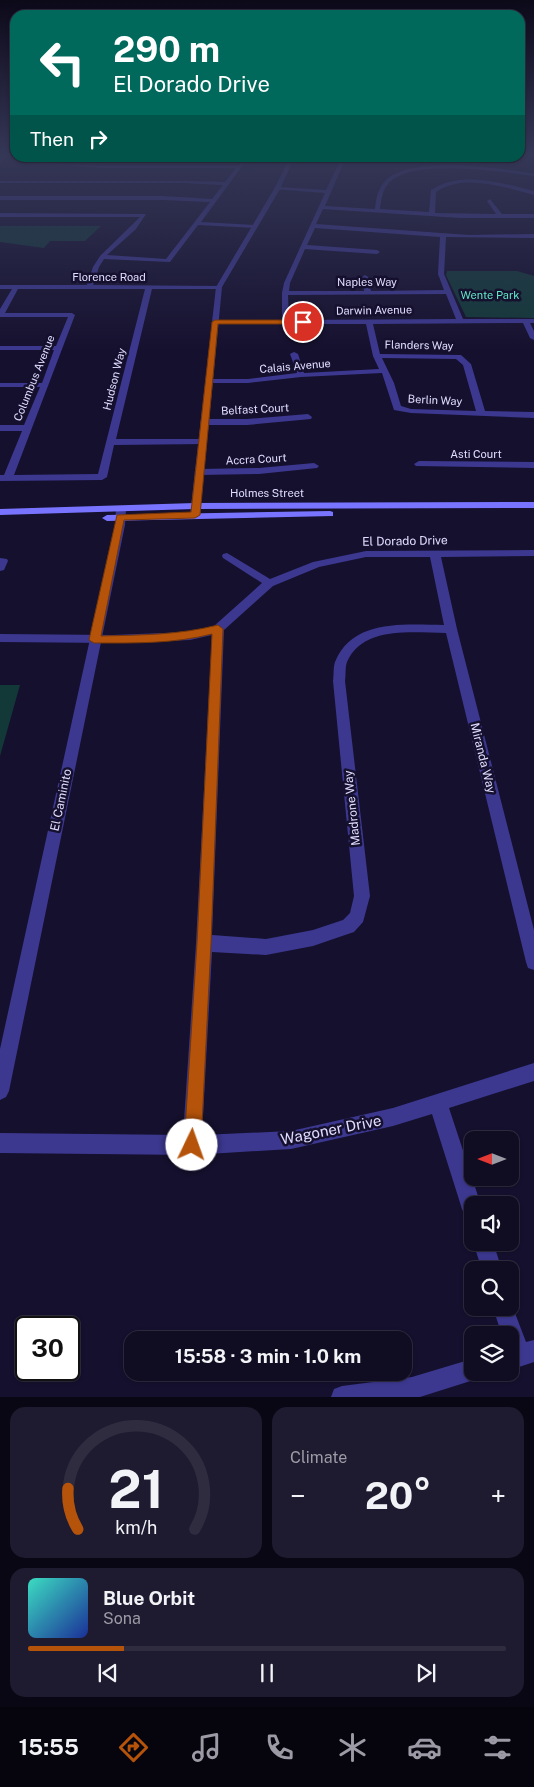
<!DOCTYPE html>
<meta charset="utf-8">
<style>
:root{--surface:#100c22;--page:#1e1a2f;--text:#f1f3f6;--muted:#9c9ba5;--line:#302c40;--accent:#b45309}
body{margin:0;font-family:"Public Sans",sans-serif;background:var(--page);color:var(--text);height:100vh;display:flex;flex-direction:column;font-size:19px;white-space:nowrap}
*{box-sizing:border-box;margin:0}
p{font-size:16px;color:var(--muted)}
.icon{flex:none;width:28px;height:28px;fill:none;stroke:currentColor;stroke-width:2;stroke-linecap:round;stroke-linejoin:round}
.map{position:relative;height:1397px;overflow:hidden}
.details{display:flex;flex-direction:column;gap:10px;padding:10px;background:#090713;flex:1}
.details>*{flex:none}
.top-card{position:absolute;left:10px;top:10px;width:515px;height:152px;border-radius:15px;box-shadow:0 1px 4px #0004,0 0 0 1px var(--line);background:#00695c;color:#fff;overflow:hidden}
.needle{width:32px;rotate:270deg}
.tools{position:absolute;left:464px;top:1131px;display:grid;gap:10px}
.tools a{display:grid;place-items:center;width:55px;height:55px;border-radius:10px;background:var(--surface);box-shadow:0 1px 4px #0004,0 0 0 1px var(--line);font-size:25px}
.speed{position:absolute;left:15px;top:1316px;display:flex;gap:10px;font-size:25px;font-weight:700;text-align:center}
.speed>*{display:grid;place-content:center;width:65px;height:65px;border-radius:50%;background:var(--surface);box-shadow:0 1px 4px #0004,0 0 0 1px var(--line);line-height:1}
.speed .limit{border:2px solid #111;border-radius:8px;background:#fff;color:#111}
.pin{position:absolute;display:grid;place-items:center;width:42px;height:42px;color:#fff;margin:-21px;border:2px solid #fff;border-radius:50%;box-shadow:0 1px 5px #0007}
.me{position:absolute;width:55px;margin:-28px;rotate:3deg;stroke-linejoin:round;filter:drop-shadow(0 0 4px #0008)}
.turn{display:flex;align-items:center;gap:18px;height:105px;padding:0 20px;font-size:22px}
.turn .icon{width:65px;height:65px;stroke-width:2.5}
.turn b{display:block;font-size:35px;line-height:42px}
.then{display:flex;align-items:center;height:48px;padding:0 20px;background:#0003;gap:10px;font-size:19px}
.big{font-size:38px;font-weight:700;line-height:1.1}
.details .card{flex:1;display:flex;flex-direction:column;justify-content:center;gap:8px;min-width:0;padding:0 18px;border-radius:15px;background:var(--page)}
.details .dial{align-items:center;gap:0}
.dial svg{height:130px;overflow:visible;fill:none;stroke:var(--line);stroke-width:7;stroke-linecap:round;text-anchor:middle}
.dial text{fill:var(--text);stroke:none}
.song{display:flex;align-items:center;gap:15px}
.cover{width:60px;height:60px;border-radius:8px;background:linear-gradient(135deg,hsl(170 70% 55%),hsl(230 70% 35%))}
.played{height:5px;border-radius:2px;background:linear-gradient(90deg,var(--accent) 20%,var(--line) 20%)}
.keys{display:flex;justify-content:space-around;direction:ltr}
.heat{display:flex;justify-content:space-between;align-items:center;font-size:28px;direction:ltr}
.details .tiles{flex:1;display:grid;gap:10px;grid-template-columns:1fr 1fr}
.card:last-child{grid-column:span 2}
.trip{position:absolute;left:124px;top:1331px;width:288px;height:50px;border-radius:15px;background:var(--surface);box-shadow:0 1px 4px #0004,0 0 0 1px var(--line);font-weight:700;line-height:50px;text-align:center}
.tab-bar{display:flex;height:80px;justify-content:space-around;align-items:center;background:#06050e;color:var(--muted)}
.tab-bar .icon{width:35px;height:35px}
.tab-bar .active{color:var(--accent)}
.tab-bar b{font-size:22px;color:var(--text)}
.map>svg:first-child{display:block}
.green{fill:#123938}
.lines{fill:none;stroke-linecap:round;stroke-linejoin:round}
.minor{fill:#3c3890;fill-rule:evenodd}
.tertiary{fill:#3c3890;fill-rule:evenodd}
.secondary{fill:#7874ff;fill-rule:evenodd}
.route{fill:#b45309;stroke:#753606}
.labels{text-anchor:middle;stroke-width:5;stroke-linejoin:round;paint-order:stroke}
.far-street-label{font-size:11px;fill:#e1ddff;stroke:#15102e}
.far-park-label{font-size:11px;fill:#5fe9c7;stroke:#15102e}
.street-label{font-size:12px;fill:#e1ddff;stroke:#15102e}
.near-street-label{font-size:15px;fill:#e1ddff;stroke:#15102e}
</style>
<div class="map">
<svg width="534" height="1397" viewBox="0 0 534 1397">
<rect width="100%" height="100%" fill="#15102e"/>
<path class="green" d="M 0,226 L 101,226 L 85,241 L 50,241 L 44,248 L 0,242 Z
M 447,271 L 517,271 L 534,276 L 534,318 L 466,317 L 446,275 Z
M 0,685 L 20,685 L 0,756 Z"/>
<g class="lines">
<path class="minor" d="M 2,156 L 7,156 L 0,163 L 0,159 Z
M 244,158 L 248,158 L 201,222 L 255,225 L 257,228 L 198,225 L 170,262 L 104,259 L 99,267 L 93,285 L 221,286 L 221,288 L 219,289 L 152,289 L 116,439 L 202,439 L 205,440 L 205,444 L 114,445 L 107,477 L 102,480 L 0,481 L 0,475 L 4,475 L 22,431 L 0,431 L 0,425 L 24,425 L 40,387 L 0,387 L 0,383 L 42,383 L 54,350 L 0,350 L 0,346 L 56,346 L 68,317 L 0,317 L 0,309 L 12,289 L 0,289 L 0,285 L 87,285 L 93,267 L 100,256 L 140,217 L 0,217 L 0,213 L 146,214 L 136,229 L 107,255 L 166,259 L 210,202 L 163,200 L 0,200 L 0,196 L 163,196 L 212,199 L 223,185 L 184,183 L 0,183 L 0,181 L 184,181 L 225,182 L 236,168 L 102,168 L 36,163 L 102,166 L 238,166 ZM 18,289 L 145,289 L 98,474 L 14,475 L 75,315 L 72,313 L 5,313 Z
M 345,158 L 349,158 L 344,162 L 325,206 L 375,209 C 376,199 378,188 386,180 C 411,155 501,168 534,174 L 534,176 C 503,172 410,157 388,184 C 382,191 381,201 380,209 L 429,212 L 431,190 C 461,170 502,183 534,191 L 534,195 C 504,187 463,173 436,192 L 435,213 L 496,214 L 487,201 L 490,199 L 502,214 L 534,214 L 534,218 L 460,218 L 323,209 L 316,224 L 469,235 L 534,234 L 534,238 L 446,237 L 444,274 L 463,319 L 534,319 L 534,323 L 530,323 L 534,331 L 534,340 L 530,338 L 523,323 L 373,324 L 380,354 L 461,355 L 471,364 L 485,411 L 534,412 L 534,418 L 411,413 L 394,410 L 382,373 L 301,377 L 248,383 L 206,383 L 206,379 L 248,379 L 297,373 L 290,354 L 294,352 L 298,354 L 304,373 L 379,369 L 373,356 L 366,324 L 215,324 L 212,322 L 215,320 L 282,320 L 282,293 L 284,283 L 325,193 L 274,189 L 277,187 L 326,190 L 340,161 ZM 315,228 L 440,237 L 438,274 L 444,290 L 371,291 L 368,277 L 365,275 L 362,277 L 364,291 L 289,291 L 290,283 L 305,249 L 377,254 L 380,252 L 377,250 L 307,245 ZM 446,294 L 456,319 L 289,320 L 288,295 ZM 382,358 L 456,359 L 463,365 L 476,411 L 411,409 L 401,406 L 394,383 Z
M 308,414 L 312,417 L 311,419 L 247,425 L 204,425 L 200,422 L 204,419 L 247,419 Z
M 419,461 L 534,462 L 534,468 L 416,466 L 414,464 Z
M 314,463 L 319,466 L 317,468 L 259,474 L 199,475 L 194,472 L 199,469 L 259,468 Z
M 534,550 L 534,556 L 441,557 L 457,629 L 534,930 L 534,970 L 528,968 L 526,962 L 446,633 C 414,633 363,625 347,662 C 345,667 346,675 345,681 L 370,896 L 363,922 L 354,932 L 348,934 L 313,946 L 266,955 L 212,952 L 202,1135 L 291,1131 L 393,1108 L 534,1063 L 534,1081 L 449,1108 L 481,1205 L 472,1205 L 472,1219 L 465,1216 L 462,1209 L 432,1114 L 393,1126 L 291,1149 L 192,1155 L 0,1153 L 0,1133 L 183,1135 L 196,943 L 212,635 L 190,640 L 112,643 L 0,642 L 0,634 L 112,635 L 190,632 L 214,626 L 262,583 L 223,558 L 222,556 L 223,554 L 227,553 L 270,579 L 313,562 L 366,551 ZM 366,557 L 430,557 L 444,625 C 406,625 353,618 335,662 C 333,668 334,675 333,681 L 354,896 L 350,913 L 343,920 L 313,930 L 266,939 L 212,935 L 224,630 L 273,586 L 319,567 Z
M 0,558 L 7,559 L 8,561 L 4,570 L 0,571 Z
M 473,1242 L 493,1242 L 502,1270 L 482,1270 Z
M 510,1300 L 526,1342 L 534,1340 L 534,1362 L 510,1370 L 510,1335 L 502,1335 L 493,1308 L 510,1308 Z
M 472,1359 L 472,1372 L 482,1372 L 480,1378 L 420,1397 L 331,1397 L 334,1389 L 342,1386 L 412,1377 Z"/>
<path class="tertiary" d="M 290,158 L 294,158 L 280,189 L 222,287 L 200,515 L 195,518 L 192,517 L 190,515 L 216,287 L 274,189 Z
M 121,506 L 126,509 L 125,525 L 9,1091 L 6,1097 L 0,1100 L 0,1049 L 115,525 L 116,509 Z"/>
<path class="secondary" d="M 534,502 L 534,508 L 195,509 L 0,515 L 0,509 L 195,503 Z
M 330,511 L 333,512 L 333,516 L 107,521 L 102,518 L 107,515 Z"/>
</g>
<linearGradient id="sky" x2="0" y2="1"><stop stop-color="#0c0919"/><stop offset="0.44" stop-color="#353757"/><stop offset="1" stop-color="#353757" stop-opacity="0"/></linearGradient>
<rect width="534" height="352" fill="url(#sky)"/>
<path class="route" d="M 215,320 L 303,320 L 306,322 L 303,324 L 218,324 L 200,515 L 195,518 L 124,520 L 101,636 C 141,635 179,635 218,625 L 223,629 L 211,943 L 201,1145 L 199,1151 L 192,1154 L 186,1151 L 184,1145 L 197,943 L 212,634 C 173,644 134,643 94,643 L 89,640 L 117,515 L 191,512 L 212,322 Z"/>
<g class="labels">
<g class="far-street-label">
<text x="109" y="281">Florence Road</text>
<text x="367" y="286">Naples Way</text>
<text transform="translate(374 310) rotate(-1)" y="4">Darwin Avenue</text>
<text transform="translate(419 345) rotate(1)" y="4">Flanders Way</text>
<text transform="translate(295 366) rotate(-5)" y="4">Calais Avenue</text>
<text transform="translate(34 378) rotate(-68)" y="4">Columbus Avenue</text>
<text transform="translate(114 379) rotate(-76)" y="4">Hudson Way</text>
<text transform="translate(435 400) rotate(3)" y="4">Berlin Way</text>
<text transform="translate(255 409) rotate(-3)" y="4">Belfast Court</text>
<text x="476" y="458">Asti Court</text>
<text transform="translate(256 459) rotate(-3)" y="4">Accra Court</text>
<text x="267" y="497">Holmes Street</text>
</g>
<g class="far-park-label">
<text x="490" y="299">Wente Park</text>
</g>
<g class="street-label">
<text transform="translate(405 541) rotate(-1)" y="4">El Dorado Drive</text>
<text transform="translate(483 758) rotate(76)" y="4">Miranda Way</text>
<text transform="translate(61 800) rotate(-78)" y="4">El Caminito</text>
<text transform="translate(352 808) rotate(-96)" y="4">Madrone Way</text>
</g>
<g class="near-street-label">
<text transform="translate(331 1130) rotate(-11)" y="5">Wagoner Drive</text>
</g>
</g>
</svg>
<div class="tools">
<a><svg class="needle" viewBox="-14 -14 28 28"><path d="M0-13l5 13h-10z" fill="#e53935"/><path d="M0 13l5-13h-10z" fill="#9c9ba5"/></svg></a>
<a><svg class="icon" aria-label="sound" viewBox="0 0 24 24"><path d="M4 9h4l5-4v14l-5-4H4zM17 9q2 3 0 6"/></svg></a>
<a><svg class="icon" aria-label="search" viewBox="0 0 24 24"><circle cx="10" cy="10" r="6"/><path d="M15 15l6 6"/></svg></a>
<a><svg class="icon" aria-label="layers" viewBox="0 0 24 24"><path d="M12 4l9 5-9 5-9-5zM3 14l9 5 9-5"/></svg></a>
</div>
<div class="speed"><div class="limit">30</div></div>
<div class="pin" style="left:303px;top:322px;background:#d93025"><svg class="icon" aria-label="arrive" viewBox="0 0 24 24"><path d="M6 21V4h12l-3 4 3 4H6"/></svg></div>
<svg class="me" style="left:192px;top:1145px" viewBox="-20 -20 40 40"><circle r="19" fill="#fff"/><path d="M0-13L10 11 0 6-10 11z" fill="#b45309"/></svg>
<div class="trip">15:58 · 3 min · 1.0 km</div>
<div class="top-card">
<div class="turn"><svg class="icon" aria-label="left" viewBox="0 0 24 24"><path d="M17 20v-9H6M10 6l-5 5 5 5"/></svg><div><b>290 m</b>El Dorado Drive</div></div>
<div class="then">Then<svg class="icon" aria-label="right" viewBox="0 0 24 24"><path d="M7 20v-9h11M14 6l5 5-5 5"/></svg></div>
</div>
</div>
<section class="details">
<div class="tiles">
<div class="card dial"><svg viewBox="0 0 100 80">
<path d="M14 69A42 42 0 1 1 86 69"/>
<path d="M14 69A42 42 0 0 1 8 44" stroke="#b45309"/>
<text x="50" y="56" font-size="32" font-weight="700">21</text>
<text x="50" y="72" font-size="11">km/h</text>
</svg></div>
<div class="card"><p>Climate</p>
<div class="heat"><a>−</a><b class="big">20°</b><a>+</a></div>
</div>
<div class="card">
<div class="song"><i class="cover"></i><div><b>Blue Orbit</b><p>Sona</p></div></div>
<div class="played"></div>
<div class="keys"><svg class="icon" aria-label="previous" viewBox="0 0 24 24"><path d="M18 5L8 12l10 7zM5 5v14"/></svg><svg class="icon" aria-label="pause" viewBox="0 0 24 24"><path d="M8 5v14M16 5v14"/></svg><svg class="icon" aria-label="next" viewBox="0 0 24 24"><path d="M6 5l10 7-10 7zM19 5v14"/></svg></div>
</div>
</div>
</section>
<nav class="tab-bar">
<b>15:55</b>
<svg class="icon active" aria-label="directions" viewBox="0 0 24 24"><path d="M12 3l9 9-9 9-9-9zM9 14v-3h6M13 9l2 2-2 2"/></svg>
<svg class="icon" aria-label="music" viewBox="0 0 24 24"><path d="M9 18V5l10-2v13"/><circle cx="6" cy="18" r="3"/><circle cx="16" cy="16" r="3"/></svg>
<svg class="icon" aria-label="phone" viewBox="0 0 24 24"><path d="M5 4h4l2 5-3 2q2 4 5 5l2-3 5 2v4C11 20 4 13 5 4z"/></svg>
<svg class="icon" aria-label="climate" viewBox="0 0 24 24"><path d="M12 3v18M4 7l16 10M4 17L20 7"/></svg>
<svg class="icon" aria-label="car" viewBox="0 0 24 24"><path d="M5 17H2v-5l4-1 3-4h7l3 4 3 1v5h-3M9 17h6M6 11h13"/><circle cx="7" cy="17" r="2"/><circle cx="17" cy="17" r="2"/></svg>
<svg class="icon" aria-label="filters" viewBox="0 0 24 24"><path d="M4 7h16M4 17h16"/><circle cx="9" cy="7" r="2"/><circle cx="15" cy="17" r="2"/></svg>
</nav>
